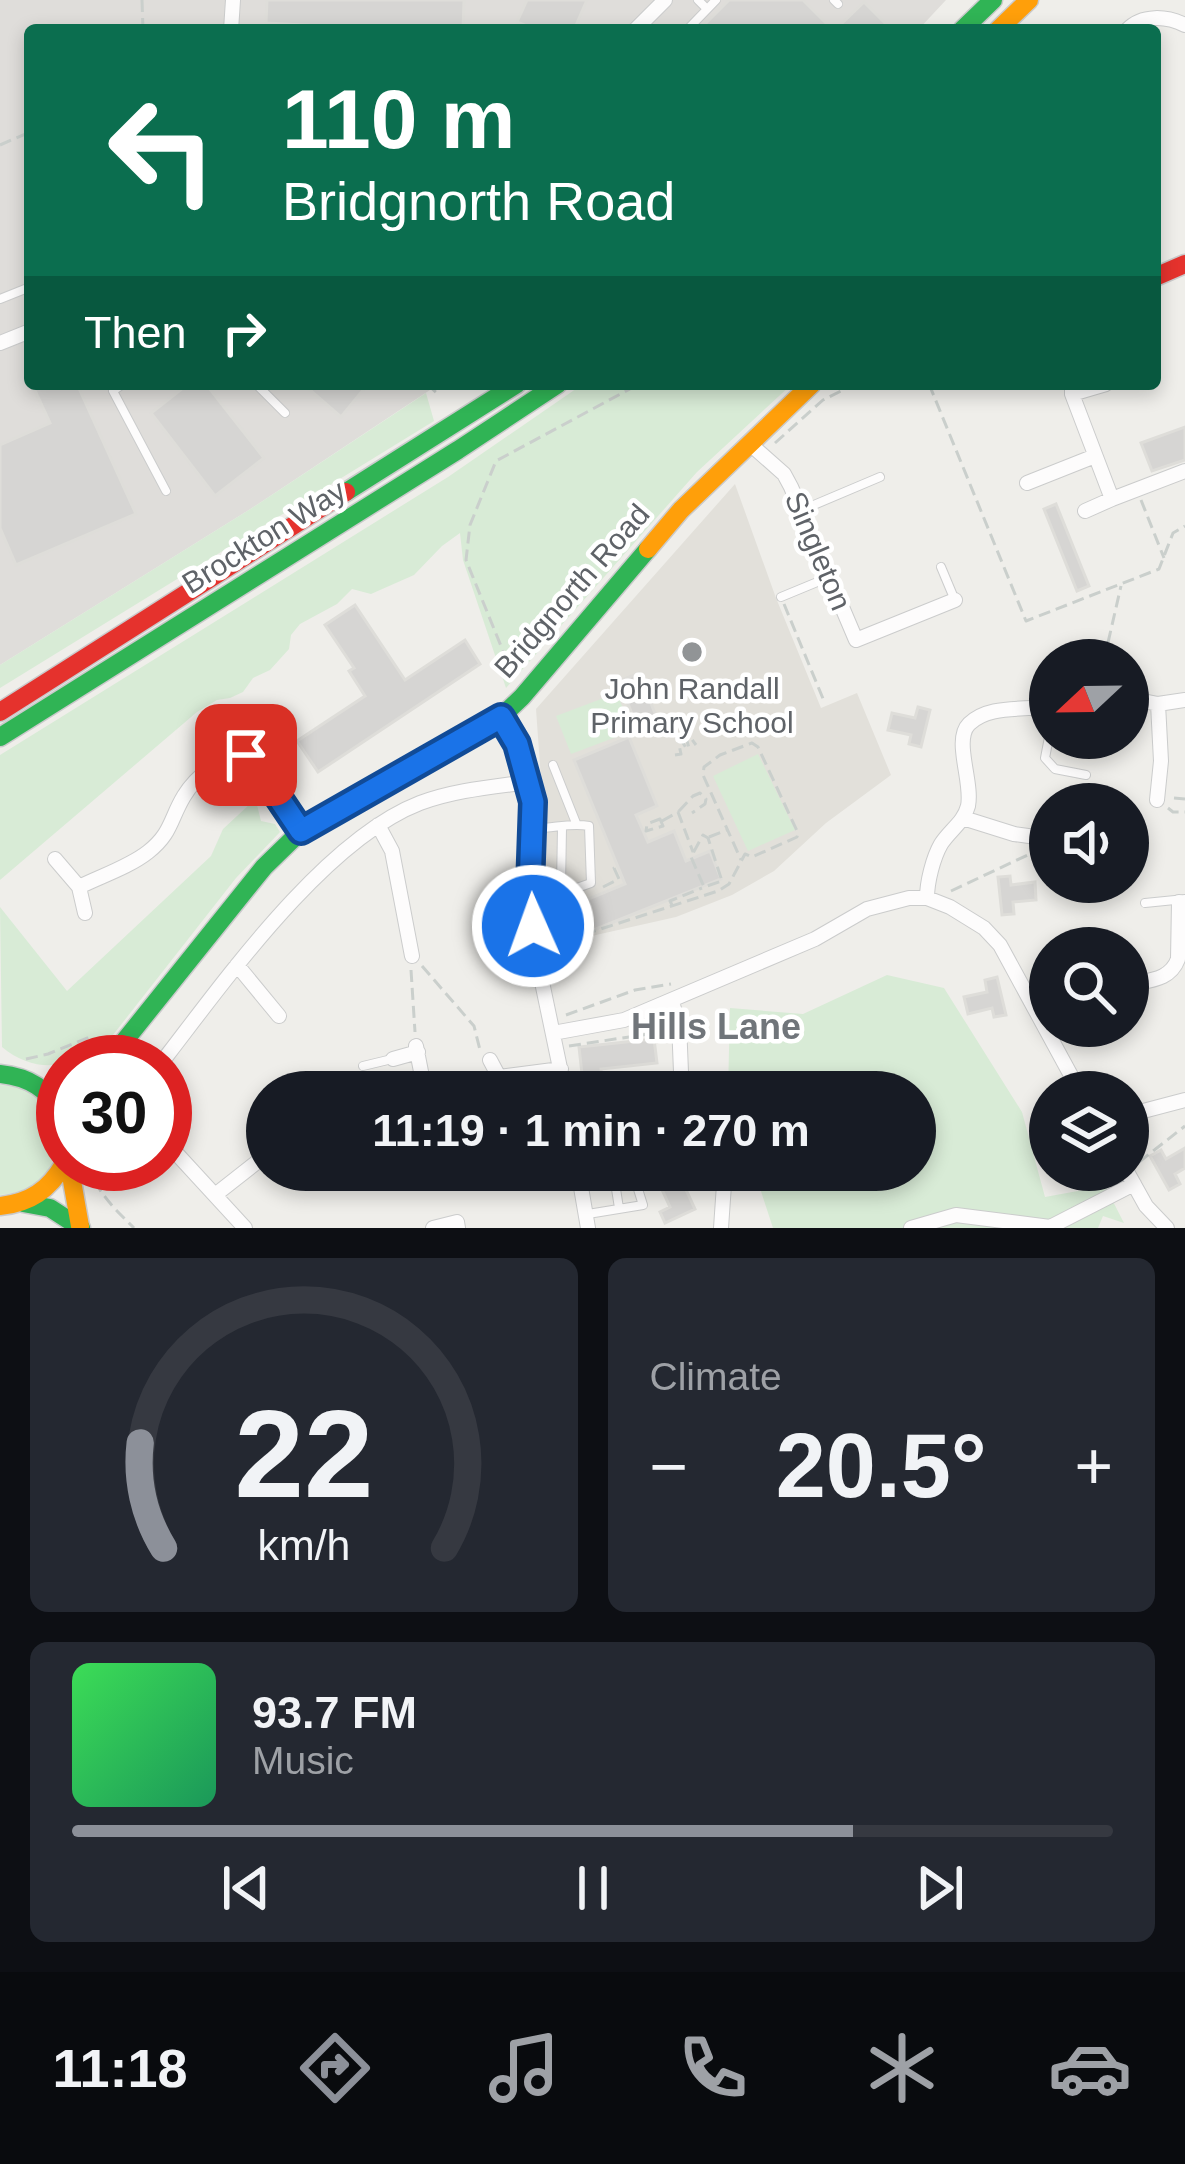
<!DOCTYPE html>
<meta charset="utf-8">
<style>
:root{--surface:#171b24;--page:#242831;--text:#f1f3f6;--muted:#9ea1a6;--line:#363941;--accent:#8c9099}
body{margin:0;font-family:Arial,sans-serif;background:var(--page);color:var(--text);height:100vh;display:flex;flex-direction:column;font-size:45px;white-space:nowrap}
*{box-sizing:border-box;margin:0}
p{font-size:39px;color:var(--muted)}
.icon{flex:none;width:66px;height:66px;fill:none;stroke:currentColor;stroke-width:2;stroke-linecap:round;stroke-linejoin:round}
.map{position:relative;height:1228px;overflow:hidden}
.sheet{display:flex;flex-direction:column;gap:30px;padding:30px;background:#0d0f14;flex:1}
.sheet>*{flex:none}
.top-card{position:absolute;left:24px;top:24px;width:1137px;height:366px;border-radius:12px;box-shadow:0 6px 18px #0003;background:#0b6e4f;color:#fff;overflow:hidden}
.needle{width:78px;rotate:248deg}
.controls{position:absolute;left:1029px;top:639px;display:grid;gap:24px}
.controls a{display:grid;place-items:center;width:120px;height:120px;border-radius:50%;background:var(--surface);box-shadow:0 6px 18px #0003;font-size:60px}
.speed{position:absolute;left:36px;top:1035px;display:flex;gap:24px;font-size:60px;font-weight:700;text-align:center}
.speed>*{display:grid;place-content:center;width:156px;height:156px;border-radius:50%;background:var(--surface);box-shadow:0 6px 18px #0003;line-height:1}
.speed .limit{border:18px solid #d22;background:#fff;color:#111}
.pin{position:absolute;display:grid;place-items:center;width:102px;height:102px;color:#fff;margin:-51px;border-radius:24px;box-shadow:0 6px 18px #0006}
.me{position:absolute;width:132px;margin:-66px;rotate:358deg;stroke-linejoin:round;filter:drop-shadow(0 0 9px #0008)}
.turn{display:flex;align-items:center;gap:42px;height:252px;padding:0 60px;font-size:54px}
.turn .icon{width:156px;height:156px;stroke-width:2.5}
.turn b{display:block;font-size:84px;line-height:102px}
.then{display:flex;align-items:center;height:114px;padding:0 60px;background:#0003;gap:24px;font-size:45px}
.big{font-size:90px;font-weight:700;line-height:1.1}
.sheet .widget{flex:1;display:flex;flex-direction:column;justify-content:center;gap:18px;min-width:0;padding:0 42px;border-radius:18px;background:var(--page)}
.sheet .dial{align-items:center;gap:0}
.dial svg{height:312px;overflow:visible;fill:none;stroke:var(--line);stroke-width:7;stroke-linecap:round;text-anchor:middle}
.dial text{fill:var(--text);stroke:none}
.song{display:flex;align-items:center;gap:36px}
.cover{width:144px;height:144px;border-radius:18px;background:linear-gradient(135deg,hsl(130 70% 55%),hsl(150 70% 35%))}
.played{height:12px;border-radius:6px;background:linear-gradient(90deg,var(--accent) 75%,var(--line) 75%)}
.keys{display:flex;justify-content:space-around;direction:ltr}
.heat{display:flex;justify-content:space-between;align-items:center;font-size:66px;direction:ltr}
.sheet .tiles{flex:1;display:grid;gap:30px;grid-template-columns:1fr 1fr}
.widget:last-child{grid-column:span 2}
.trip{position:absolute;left:246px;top:1071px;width:690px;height:120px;border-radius:60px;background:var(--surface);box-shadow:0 6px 18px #0003;font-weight:700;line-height:120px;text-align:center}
.menu{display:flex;height:192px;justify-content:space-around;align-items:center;background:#090b0e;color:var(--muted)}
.menu .icon{width:84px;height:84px}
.menu .on{color:var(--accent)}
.menu b{font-size:54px;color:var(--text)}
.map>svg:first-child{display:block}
.industrial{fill:#dfddda}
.education{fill:#e2e0da}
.green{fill:#d8ebd6}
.building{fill:#d6d5d3;stroke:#deddd9;stroke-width:3}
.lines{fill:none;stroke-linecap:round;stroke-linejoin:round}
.lane-casing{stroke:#cbcccc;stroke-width:10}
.street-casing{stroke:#cbcccc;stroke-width:16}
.fast-casing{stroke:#cacacb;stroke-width:21}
.slow-casing{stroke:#cacacb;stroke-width:21}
.jam-casing{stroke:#cacacb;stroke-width:21}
.path{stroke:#cacfcc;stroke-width:3;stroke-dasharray:12 6;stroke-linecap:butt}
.lane{stroke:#fdfcfc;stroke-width:8}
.street{stroke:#fdfcfc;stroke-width:14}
.fast{stroke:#30b455;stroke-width:18}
.slow{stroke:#ff9f0a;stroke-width:18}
.jam{stroke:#e5322d;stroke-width:18}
.jam-bridge-casing{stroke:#cacacb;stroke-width:21;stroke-linecap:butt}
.jam-bridge{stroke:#e5322d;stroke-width:18}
.route-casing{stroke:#114b97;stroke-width:30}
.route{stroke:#1a73e8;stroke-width:21}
.poi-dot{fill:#919496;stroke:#fff;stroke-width:4.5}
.labels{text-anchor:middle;stroke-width:9;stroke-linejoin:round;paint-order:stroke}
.street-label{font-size:30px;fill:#5f6368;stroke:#fff}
.poi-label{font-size:30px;fill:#5f6368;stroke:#fff}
.quarter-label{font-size:36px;font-weight:bold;fill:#70757a;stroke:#fff}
</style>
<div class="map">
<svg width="1185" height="1228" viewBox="0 0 1185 1228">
<rect width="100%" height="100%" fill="#efeeea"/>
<path class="industrial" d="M 0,0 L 946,0 L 918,30 L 30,30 L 30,384 L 439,384 L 252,508 L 0,665 Z"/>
<path class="education" d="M 735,484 L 776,598 L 821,708 L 857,693 L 891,775 L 826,823 L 774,871 L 732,895 L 676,917 L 547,946 L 544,821 L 536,709 Z"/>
<path class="green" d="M 583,384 L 792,384 L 697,472 L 506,688 L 463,560 L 460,533 L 442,546 L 414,575 L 371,594 L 352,589 L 337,604 L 300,624 L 291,635 L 289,649 L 270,670 L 253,678 L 243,692 L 230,698 L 217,700 L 197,712 L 0,880 L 0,755 L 448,477 Z
M 426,393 L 434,421 L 0,688 L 0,665 L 252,508 Z
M 617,693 L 632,731 L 571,754 L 556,716 Z
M 758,754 L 795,830 L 748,851 L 713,776 Z
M 251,803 L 257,805 L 261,821 L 275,824 L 280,832 L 236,878 L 109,1040 C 75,1068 37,1076 2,1047 L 0,907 L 67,991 L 211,856 L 223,829 Z
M 887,975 L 944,988 L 1022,1112 L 1045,1197 L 1105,1186 L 1124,1223 L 1103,1216 L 1098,1228 L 773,1228 L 754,1170 L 915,1170 L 915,1092 L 728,1092 L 730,1008 L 803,1014 Z
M 0,1085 C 75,1088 77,1190 0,1195 Z"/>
<path class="building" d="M 267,0 L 464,0 L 463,30 L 395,30 L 266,23 Z
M 527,0 L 587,0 L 574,30 L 536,30 L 517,22 Z
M 729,0 L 803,0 L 833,30 L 699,30 Z
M 864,2 L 892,30 L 835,30 Z
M 32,384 L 77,384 L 136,514 L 16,565 L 0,528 L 0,445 L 50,423 Z
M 188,384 L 206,384 L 264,458 L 215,496 L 151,413 Z
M 303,384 L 368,384 L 341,417 Z
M 1185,427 L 1185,460 L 1152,471 L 1141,443 Z
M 1056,504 L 1089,586 L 1077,591 L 1044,509 Z
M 355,605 L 405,680 L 465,640 L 480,664 L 318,772 L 297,741 L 365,696 L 349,671 L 354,668 L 325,625 Z
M 639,673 L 656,716 L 636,724 L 619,681 Z
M 918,707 L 930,710 L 921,747 L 909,744 L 911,735 L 888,730 L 892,713 L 915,718 Z
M 629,737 L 657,806 L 636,815 L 648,842 L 674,831 L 686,861 L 710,851 L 721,879 L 576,937 L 564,909 L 625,884 L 574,760 Z
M 1010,876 L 1011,885 L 1035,882 L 1036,900 L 1013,902 L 1014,914 L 1002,915 L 998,877 Z
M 997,977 L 1006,1015 L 994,1017 L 992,1008 L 968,1014 L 964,997 L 987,992 L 985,980 Z
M 654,1039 L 657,1063 L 601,1069 L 603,1092 L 584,1092 L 579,1047 Z
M 1185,1148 L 1185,1168 L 1175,1174 L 1180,1184 L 1169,1190 L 1150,1156 L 1161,1150 L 1166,1159 Z
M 653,1170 L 700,1170 L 681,1179 L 695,1209 L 665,1223 L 660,1212 L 670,1207 Z"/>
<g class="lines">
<g class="lane-casing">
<path id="lane" d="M 698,0 L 707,9
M 834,0 L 838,4
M 687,30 L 716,0
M 0,299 L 30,287
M 123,384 L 113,391 L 166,491
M 256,384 L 285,413
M 802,510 L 880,477
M 941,567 L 954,598
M 781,597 L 827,578
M 1050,732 L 1045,758 L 1055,769 L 1086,775
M 553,765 L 576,823
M 533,828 C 552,829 570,822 589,826 L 591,883 L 574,889 L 561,886 L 562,828
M 532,887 L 561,886
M 1145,903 L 1185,899
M 363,1066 L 392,1059
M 613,1170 L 619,1208
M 488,1172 L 496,1170
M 588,1214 L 643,1205 L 632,1170"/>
</g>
<g class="street-casing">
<path id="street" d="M 231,30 L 233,0
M 635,30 L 665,0
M 1127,30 C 1142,14 1167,16 1185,25
M 0,343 L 30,331
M 1072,384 L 1072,394 L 1112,499 L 1185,471
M 1072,394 L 1106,384
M 749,443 L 784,474 L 791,487 L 856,640 L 955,600
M 1027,483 L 1095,456
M 1085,511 L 1112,499
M 1128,698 L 1158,704 L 1185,700
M 501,717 L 517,744 L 533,802 L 530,887 L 533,939 L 565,1092
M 246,755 L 258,767 L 301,831
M 246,755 L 252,743 L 271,732
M 1157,800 L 1161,761 L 1158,704
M 963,818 L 1014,834 L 1050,839
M 378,825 L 392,851 L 412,956
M 55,859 L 79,887 L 85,913
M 79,887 C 101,876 129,867 148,852 C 172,833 170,819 184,796 C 196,776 223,755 246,755
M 927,898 C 927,882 933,858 941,844 C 950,830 964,822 968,806 C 973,782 953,740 969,724 C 989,704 1025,711 1050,706
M 237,965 L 279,1016
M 1128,985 C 1148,980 1170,981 1178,959 L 1179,902
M 671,1000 L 679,1023 L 681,1072
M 553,1033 L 624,1020 L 815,939 L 867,909 L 909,898 L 927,898 L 950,907 L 984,928 L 1000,945 L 1080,1092
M 416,1046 L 425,1092
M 393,1059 L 418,1052
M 490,1060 L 499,1077 L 501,1092
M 162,1062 C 224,982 324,840 420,803 C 455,790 492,787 528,782
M 499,1077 L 561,1069
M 1128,1115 L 1185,1100
M 165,1141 L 245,1228
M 578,1170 L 588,1228
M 1126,1170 L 1146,1206 L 1167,1228
M 215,1195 L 257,1162 L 267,1158
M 433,1228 L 457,1222 L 458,1228
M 721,1228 L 725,1170
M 911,1228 L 956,1215 L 1050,1227 L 1134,1184"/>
</g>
<g class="fast-casing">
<path id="fast" d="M 962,30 L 993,0
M 346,492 L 517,384
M 0,737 L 458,450 L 558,384
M 122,1044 L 264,867 L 301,831 L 501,717 L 522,697 L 648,549
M 0,1074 C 29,1077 48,1089 63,1114
M 23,1203 L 50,1208 L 81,1228"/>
</g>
<g class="slow-casing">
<path id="slow" d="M 998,30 L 1029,0
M 648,549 L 681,510 L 812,384
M 69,1164 L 80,1226
M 0,1206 C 30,1203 49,1190 64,1164"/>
</g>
<g class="jam-casing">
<path id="jam" d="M 1155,277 L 1185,264
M 0,712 L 346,492"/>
</g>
<path class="path" d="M 142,0 L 143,30
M 0,145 L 30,132
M 427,384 L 440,396
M 929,384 L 1026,621 L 1159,569 L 1173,533 L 1185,526
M 775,443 L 823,400 L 855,384
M 1141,500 L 1164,558
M 784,604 L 824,701
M 1104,660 L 1121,586
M 514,678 L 466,560 L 470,525 L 496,461 L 639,384
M 675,755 L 681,754 L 676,731 L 686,748 L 689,748 L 683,727 L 696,745
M 1174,798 L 1185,799
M 1168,808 L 1173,812 L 1185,812
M 679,811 L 693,796 L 700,793 L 706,799 L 705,804 L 692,813
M 660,819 L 663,826 L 646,831 L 647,824 Z
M 662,821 L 678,812 L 693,852
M 703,835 L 708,838 L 722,881 L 704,887 L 691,857 Z
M 709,837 L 727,830
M 603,887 L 619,879 L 614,868 L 618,867
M 951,891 L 1034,852
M 672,905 L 670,901 L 702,888
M 543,913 L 551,913 L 572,900
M 563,916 L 573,938 L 718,891 L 729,884 L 745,854 L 752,857 L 797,837 L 798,833 L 758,747 L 752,743 L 720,755 L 704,767 L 703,775 L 741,860
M 422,966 L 474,1026 L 480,1050
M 411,970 L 415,1032
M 566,1015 L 635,990 L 671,984
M 569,1046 L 662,1032
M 26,1059 L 48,1054 L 90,1037 L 98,1046
M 1139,1162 L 1185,1126
M 89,1164 C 95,1191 115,1209 134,1228"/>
<use href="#lane" class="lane"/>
<use href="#street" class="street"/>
<use href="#fast" class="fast"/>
<use href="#slow" class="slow"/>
<use href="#jam" class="jam"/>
<g class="jam-bridge-casing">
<path id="jam-bridge" d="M 107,1062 L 122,1044"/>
</g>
<use href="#jam-bridge" class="jam-bridge"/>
</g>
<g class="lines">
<g class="route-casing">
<path id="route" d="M 246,755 L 258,767 L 301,831 L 501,717 L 517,744 L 533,802 L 530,887 L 533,926"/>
</g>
<use href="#route" class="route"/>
</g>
<circle class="poi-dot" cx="692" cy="652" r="12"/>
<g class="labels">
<g class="street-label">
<text transform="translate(264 537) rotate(-32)" y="10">Brockton Way</text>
<text transform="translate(818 551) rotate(67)" y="10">Singleton</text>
<text transform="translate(572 591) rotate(-49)" y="10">Bridgnorth Road</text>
</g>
<g class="poi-label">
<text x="692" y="699">John Randall<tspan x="692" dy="34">Primary School</tspan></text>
</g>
<g class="quarter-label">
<text x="716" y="1039">Hills Lane</text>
</g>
</g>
</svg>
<div class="controls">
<a><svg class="needle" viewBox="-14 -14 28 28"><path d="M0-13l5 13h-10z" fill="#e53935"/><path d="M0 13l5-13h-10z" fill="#9ea1a6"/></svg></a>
<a><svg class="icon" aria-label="sound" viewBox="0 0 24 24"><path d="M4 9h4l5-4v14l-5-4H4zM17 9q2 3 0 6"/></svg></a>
<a><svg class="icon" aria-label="search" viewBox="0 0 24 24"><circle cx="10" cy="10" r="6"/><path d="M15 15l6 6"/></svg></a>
<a><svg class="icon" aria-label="layers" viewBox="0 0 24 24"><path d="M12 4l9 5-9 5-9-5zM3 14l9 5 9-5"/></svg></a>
</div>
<div class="speed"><div class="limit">30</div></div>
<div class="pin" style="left:246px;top:755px;background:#d93025"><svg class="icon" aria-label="arrive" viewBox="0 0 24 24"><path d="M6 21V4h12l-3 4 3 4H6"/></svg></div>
<svg class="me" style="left:533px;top:926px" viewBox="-20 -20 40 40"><circle r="17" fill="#1a73e8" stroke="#fff" stroke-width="3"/><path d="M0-11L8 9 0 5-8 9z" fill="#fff"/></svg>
<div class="trip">11:19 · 1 min · 270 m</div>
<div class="top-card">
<div class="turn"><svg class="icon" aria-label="left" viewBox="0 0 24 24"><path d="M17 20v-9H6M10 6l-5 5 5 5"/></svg><div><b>110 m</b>Bridgnorth Road</div></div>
<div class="then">Then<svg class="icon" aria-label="right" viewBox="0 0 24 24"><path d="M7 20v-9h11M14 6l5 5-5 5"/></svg></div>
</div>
</div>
<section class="sheet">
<div class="tiles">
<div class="widget dial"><svg viewBox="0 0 100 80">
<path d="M14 69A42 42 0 1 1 86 69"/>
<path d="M14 69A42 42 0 0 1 8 42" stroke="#8c9099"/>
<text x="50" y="56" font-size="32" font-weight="700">22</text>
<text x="50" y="72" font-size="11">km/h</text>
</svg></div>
<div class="widget"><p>Climate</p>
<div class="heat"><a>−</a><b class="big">20.5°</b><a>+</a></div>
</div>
<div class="widget">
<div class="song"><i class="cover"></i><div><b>93.7 FM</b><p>Music</p></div></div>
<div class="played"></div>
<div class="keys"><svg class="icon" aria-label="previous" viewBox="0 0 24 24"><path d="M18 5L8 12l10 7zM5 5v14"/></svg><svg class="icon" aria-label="pause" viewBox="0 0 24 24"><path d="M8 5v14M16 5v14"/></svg><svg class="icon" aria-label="next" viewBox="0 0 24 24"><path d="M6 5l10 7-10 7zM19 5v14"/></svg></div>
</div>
</div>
</section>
<nav class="menu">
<b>11:18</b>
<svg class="icon on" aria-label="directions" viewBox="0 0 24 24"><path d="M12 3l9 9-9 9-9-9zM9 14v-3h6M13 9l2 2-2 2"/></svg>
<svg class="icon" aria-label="music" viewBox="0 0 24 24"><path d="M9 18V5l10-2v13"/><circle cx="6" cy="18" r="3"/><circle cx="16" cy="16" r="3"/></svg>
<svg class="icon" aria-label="phone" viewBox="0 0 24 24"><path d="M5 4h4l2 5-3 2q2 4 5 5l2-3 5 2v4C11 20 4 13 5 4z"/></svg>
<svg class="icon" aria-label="climate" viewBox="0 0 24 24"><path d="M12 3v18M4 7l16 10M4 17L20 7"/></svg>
<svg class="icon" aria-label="car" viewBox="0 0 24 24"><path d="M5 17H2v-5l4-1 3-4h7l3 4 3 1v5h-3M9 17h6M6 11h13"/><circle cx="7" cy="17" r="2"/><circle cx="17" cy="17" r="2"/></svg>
</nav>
